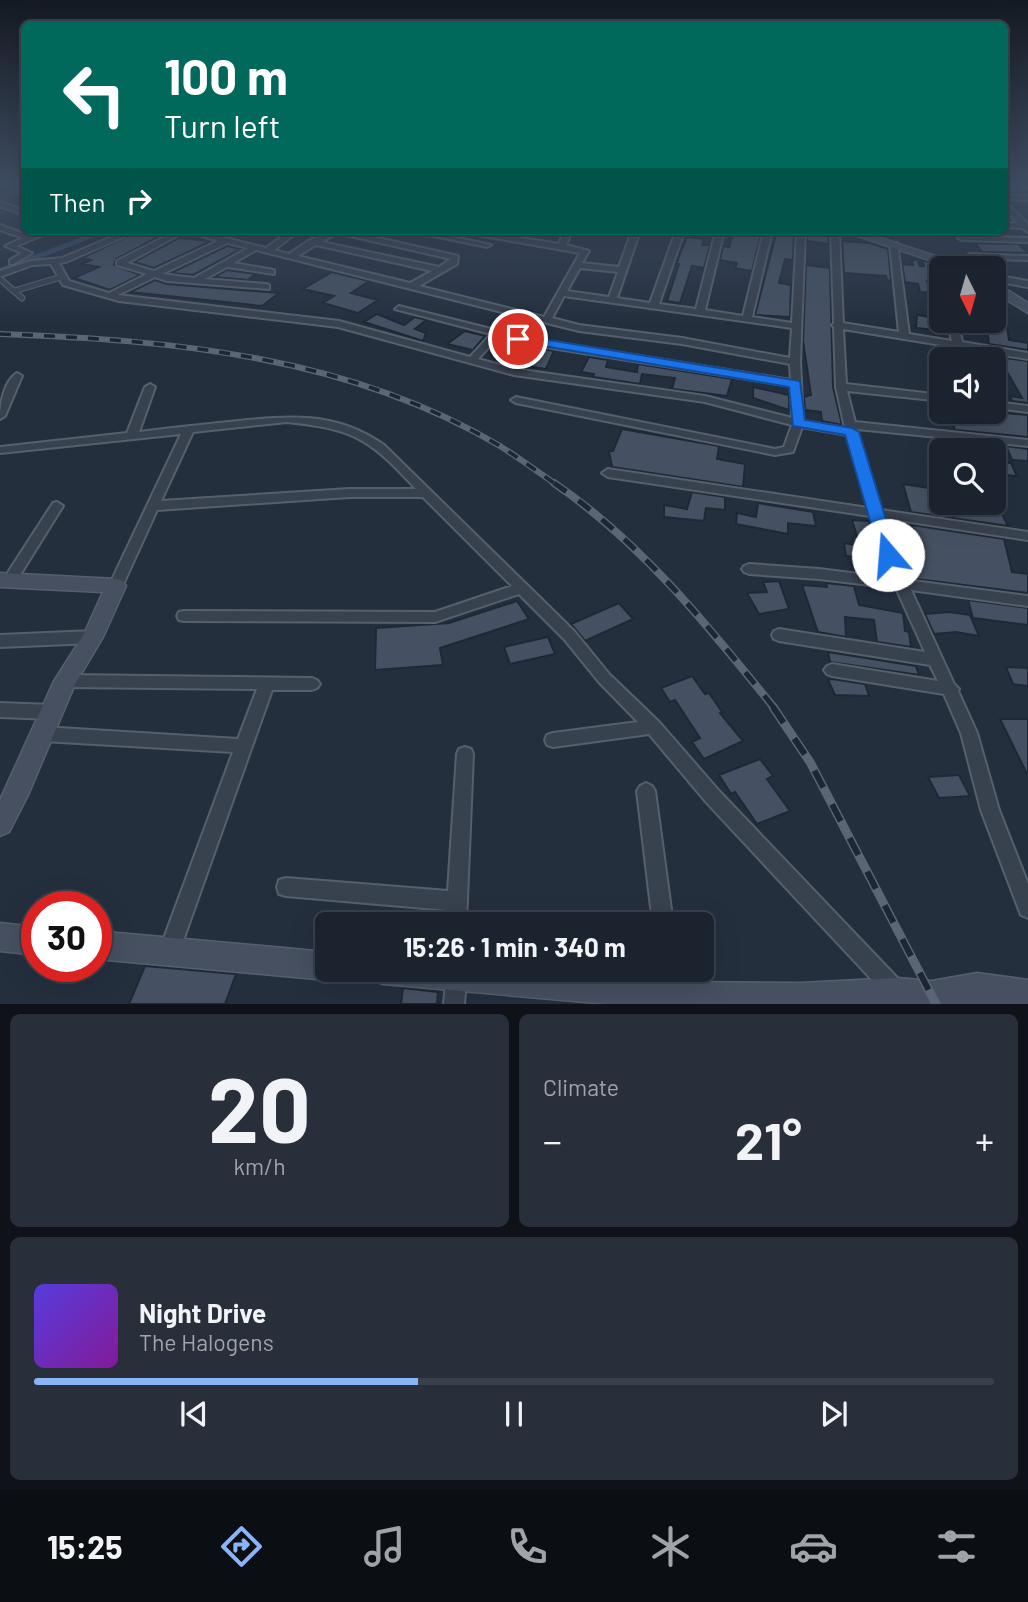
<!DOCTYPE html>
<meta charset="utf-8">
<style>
:root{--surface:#1b232e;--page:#282f3a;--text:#f1f3f6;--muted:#a0a4aa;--line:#39404a;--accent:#8ab4f8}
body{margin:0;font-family:Barlow,sans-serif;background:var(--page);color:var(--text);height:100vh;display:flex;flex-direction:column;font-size:26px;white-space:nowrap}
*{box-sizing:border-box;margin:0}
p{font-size:23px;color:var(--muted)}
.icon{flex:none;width:38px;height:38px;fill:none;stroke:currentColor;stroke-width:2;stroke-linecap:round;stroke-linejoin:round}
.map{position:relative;height:1004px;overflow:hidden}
.drawer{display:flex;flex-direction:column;gap:10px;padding:10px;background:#0f1319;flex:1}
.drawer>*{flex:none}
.banner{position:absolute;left:21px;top:21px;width:987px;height:214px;border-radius:10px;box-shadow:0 7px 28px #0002,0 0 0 2px var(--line);background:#00695c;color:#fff;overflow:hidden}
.needle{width:46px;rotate:175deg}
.buttons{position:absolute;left:929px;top:256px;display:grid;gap:14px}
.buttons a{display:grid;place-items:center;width:77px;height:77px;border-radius:10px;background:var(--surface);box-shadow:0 7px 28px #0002,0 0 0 2px var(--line);font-size:35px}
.speed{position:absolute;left:21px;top:891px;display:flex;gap:14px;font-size:35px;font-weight:700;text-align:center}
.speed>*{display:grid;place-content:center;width:91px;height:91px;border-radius:50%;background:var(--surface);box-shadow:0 7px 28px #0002,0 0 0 2px var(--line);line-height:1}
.speed .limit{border:10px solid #d22;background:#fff;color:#111}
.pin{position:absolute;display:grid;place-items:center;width:60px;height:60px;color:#fff;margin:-30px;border:4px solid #fff;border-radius:50%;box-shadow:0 2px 7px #0007}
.me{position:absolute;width:77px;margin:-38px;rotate:342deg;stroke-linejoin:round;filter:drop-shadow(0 0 5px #0008)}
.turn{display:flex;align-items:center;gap:24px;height:147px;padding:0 28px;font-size:32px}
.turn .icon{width:91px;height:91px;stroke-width:2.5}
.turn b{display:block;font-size:49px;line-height:60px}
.then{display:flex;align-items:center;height:66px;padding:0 28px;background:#0003;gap:14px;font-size:26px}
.big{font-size:52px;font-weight:700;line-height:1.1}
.drawer .card{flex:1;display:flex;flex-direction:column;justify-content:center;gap:10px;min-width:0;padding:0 24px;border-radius:10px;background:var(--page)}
.drawer .dial{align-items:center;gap:0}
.dial b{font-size:91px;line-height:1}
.song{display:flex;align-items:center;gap:21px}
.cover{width:84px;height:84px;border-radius:10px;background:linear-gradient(135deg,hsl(250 70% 55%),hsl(290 70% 35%))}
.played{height:7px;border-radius:4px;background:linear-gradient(90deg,var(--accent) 40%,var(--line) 40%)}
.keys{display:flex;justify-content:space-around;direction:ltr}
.heat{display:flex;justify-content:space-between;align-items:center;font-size:38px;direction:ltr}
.drawer .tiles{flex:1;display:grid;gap:10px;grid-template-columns:1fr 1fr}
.card:last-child{grid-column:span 2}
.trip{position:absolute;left:315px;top:912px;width:399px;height:70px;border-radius:10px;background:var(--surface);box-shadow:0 7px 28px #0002,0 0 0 2px var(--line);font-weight:700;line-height:70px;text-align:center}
.dock{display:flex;height:112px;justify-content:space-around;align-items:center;background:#0b0e12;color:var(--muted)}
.dock .icon{width:49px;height:49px}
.dock .on{color:var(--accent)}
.dock b{font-size:32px;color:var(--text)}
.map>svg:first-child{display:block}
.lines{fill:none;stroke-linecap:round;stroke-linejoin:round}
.canal{fill:#394c67;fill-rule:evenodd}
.building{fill:#455162;stroke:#1f2835;stroke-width:2}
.lane-casing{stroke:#565f6c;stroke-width:7}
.street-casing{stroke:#565f6c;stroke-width:4}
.secondary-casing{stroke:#565f6c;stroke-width:3}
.lane{stroke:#38414e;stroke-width:4.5}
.street{fill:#38414e;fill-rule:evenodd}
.secondary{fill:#465061;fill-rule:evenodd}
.rail-far2-casing{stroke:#5a6575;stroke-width:6}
.rail-far1-casing{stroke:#5a6575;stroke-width:8}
.rail-casing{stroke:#5a6575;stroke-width:9}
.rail-far2{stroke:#1d2633;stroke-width:3.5;stroke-dasharray:11;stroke-linecap:butt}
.rail-far1{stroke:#1d2633;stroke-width:5;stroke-dasharray:15;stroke-linecap:butt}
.rail{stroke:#1d2633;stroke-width:6;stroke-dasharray:19;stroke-linecap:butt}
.route{fill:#1a73e8;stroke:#114b97;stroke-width:2}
</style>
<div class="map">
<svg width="1028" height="1004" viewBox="0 0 1028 1004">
<rect width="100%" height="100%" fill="#242f3e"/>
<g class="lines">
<path class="canal" d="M 98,231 L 110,231 L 0,274 L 0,268 Z"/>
</g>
<path class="building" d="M 139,231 L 164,234 L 116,259 L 114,265 L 140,275 L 110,290 L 74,278 L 99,267 L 82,264 L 91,260 L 82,258 Z
M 734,231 L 761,234 L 752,271 L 735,268 L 737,263 L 720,260 L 723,246 L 729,247 Z
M 777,231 L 794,231 L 793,260 L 785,259 L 779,283 L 791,285 L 790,317 L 755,315 Z
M 808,231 L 828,231 L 829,244 L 807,241 Z
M 687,237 L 704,239 L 702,245 L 710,245 L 704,268 L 692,266 L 680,303 L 667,301 L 679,264 L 676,264 Z
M 179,238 L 211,241 L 154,268 L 134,262 Z
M 842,241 L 870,243 L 888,249 L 891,281 L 887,280 L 886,276 L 844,273 Z
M 975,243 L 1018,244 L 1028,253 L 982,252 Z
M 227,246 L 241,249 L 193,275 L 171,273 Z
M 917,259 L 920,266 L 924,266 L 922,260 L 934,264 L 935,275 L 941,279 L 942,282 L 927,281 L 932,293 L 920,292 L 918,284 L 905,282 L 902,264 L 913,265 L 912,261 Z
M 806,265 L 830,268 L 833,387 L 842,425 L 822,421 L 821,412 L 805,410 L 804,397 L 811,395 L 803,341 Z
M 227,270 L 256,274 L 248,280 L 214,277 Z
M 332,272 L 369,281 L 351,293 L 378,300 L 358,313 L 323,303 L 334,296 L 303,289 Z
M 155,280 L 167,284 L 279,293 L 262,306 L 130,292 Z
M 377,314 L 404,325 L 415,317 L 426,320 L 415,329 L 426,333 L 423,341 L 364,322 Z
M 917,315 L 937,318 L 939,330 L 916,328 Z
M 986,320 L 1000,320 L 1003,327 L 1007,327 L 1009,340 L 1028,343 L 1028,350 L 989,344 Z
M 465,331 L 485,336 L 473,350 L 447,344 Z
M 519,344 L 554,351 L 546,369 L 519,365 L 521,363 L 508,360 Z
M 991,356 L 1028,361 L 1028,403 L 1012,401 L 1010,396 L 1022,398 L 1003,365 L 994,364 Z
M 589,357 L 608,360 L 606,367 L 637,372 L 638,364 L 732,379 L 727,396 L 672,389 L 675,378 L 642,374 L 640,384 L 593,377 L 594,374 L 581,372 Z
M 753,387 L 789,395 L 789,410 L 753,398 Z
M 980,411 L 1028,415 L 1028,437 L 955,430 L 950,414 L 955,412 L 960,420 L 984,422 Z
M 622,429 L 719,446 L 717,459 L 745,464 L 743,487 L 612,467 L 609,451 L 613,451 Z
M 1006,446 L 1028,449 L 1028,461 L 1012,460 Z
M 994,462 L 1011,463 L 1017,476 L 994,474 Z
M 903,484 L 942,490 L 942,502 L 996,502 L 1008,526 L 911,512 Z
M 692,492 L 725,497 L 725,510 L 706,508 L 704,521 L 664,517 L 664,505 L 687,509 Z
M 758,503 L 813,512 L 816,526 L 788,523 L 788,534 L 736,524 L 737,513 L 756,517 Z
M 852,520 L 869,521 L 881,561 L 846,556 L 844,543 L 860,546 Z
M 912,525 L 1004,539 L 1012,572 L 1028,574 L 1028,593 L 908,578 L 893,538 L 915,541 Z
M 779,581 L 789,609 L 759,614 L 747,593 L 767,592 L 763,582 Z
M 826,583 L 854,586 L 859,605 L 903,613 L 905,631 L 909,632 L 911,647 L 877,642 L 874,620 L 845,617 L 846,637 L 818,632 L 802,585 L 827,587 Z
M 968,600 L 1028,608 L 1028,625 L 973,618 Z
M 517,601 L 529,619 L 440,648 L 443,665 L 375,670 L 376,628 L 449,623 Z
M 619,603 L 633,619 L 585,641 L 571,624 Z
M 949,612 L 970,615 L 979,636 L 956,632 L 934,634 L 925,614 Z
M 548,637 L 555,654 L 510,664 L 504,647 Z
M 828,652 L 916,666 L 919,675 L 830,662 Z
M 1006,667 L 1028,668 L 1028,686 L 1013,684 Z
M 692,676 L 705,694 L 709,693 L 722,712 L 720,713 L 743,741 L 704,759 L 692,742 L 700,738 L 675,700 L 670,702 L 661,688 Z
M 832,679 L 865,684 L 869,696 L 835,695 L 828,680 Z
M 1000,719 L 1028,719 L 1028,776 Z
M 760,759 L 773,776 L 767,779 L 790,811 L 757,824 L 735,792 L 731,794 L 719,775 Z
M 959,775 L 970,796 L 939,798 L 928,777 Z
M 145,966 L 236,974 L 225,1004 L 129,1004 Z
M 403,988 L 438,992 L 437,1004 L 401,1004 Z"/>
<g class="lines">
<g class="lane-casing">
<path id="lane" d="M 0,279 L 22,298
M 14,291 L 61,277"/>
</g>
<g class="street-casing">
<path id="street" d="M 3,185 L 11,185 L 24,190 L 24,194 Z
M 1004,185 L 1028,185 L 1028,188 L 1004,187 Z
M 1004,195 L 1028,196 L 1028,200 L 1004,199 Z
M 0,201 L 24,211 L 24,215 L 0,206 Z
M 1004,201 L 1028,224 L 1028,232 L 1022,228 L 1004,227 L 1004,223 L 1018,223 L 1004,208 Z
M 0,225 L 30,236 L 42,231 L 53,231 L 16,246 L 32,253 L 13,264 L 10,264 L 10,260 L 22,253 L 5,246 L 23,238 L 0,230 Z
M 126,231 L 137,231 L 66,262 L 59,263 L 69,281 L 109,293 L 147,274 L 117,265 L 117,261 L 176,231 L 198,231 L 266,248 L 290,231 L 299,231 L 274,250 L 289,254 L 310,240 L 330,231 L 347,231 L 458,256 L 457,264 L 419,286 L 544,317 L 580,253 L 465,233 L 461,231 L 479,231 L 559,244 L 564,231 L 572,231 L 566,245 L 589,251 L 582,263 L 619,267 L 632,231 L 640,231 L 617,298 L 650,303 L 676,231 L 684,231 L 659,304 L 696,309 L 716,231 L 724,231 L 705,310 L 743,316 L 764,231 L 772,231 L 752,317 L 792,323 L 797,231 L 805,231 L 800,362 L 803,421 L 845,428 L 836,387 L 834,327 L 832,325 L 834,323 L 831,231 L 839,231 L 843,323 L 899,332 L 890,245 L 897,243 L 909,334 L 952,341 L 947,320 L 957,320 L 962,342 L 1028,353 L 1028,359 L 843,329 L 846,384 L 942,395 L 942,401 L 847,391 L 855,422 L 1028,440 L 1028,446 L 857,429 L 881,510 L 1028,532 L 1028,540 L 884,518 L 895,555 L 906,580 L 1028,596 L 1028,606 L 911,590 L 954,684 L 959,689 L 958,691 L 977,733 L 999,810 L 1028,884 L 1028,918 L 1021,915 L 981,810 L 961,733 L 944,694 L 832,676 L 827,674 L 824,670 L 827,666 L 832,664 L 938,681 L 930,665 L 779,641 L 774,639 L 772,635 L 774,631 L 779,629 L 925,652 L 896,588 L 819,579 L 749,574 L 744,572 L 742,569 L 744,566 L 749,564 L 819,569 L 892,578 L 881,555 L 870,516 L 608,477 L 602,473 L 608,469 L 868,508 L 847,435 L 802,427 L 793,452 L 775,455 L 516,403 L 511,400 L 516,397 L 775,449 L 784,447 L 792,425 L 705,402 L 514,375 L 338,327 L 119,301 L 63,285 L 51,264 L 32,265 L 0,277 L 0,271 L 31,261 L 62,258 ZM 186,231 L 218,241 L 154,271 L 127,263 ZM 337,233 L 451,259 L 439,267 L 322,242 ZM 227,243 L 248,248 L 194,278 L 162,274 ZM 316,245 L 432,271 L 410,283 L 298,256 ZM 256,250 L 510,314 L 495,330 L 399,306 L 395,309 L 491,334 L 470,357 L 339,321 L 118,295 L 155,277 L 167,281 L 269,289 L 269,285 L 266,284 L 205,279 L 227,267 L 274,274 L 274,270 L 233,263 ZM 580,268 L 618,272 L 609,297 L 567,291 ZM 564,296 L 792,328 L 790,358 L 682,338 L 579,325 L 552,318 ZM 519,316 L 579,331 L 682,344 L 790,364 L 791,380 L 539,340 L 504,332 ZM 499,336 L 539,346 L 791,386 L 792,418 L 705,396 L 515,369 L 478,359 Z
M 410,231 L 426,231 L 491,245 L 487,247 Z
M 959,236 L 1028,238 L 1028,242 L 962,240 L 958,238 Z
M 969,254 L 1028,256 L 1028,260 L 972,258 L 969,258 Z
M 935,257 L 942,259 L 944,268 L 942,268 L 942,277 L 938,275 Z
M 994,275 L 1028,281 L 1028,287 L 994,281 Z
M 17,373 L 22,376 L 5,416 L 0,419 C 0,404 4,381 17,373 Z
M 150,384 L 155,387 L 139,432 C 169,428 199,425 229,422 C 287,416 334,410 384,445 L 574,631 L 609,674 L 659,722 L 719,791 L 902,983 L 905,990 L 902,997 L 895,1000 L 888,997 L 707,803 L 649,734 L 553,747 L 547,745 L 545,740 L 547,735 L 553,733 L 638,722 L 599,682 L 564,639 L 519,594 L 435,622 L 184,621 L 179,620 L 177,616 L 179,612 L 184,611 L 435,612 L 512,586 L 423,497 L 349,497 L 157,510 L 121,589 L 111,589 L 109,586 L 181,434 L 0,453 L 0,447 L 127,433 L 145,387 ZM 287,422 C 355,429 370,439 416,489 L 349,489 L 161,501 L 193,432 Z
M 994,402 L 1028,406 L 1028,412 L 994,408 Z
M 57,502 L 63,506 L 15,583 L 5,583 L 3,580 L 5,577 L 53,503 Z
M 93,631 L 98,633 L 100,637 L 98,641 L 93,643 L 0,647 L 0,635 Z
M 65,675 L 312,678 L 317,680 L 320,684 L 317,688 L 312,690 L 272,690 L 180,949 L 177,956 L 170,959 L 163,956 L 160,949 L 233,752 L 43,741 L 37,739 L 35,734 L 37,729 L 43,727 L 238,739 L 257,689 L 65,687 L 60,685 L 57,681 L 60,677 Z
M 0,703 L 52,705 L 58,707 L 60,712 L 58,717 L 52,719 L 0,717 Z
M 465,747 L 471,749 L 473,754 L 466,924 L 446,924 L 447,910 L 286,896 L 279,894 L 277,887 L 279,880 L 286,878 L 448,891 L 457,754 L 459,749 Z
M 646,783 L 652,786 L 655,791 L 673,924 L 653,924 L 637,791 L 640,786 Z
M 447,970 L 467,970 L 464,1004 L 444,1004 Z
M 659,970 L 679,970 L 683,996 L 680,1003 L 666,1003 Z"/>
</g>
<g class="secondary-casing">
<path id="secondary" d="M 843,231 L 859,231 L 972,268 L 953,268 Z
M 994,282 L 1028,303 L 1028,313 L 994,292 Z
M 0,573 L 116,579 L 123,581 L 126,586 L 103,637 L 75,684 L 28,795 L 9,832 L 0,836 L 0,800 L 54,681 L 84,634 L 103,592 L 0,587 Z
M 0,923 L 37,927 L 37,955 L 0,951 Z
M 96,931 L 327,952 L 327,970 L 340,970 L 337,976 L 327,980 L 96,959 Z
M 369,970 L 569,970 L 673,982 L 801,983 L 897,978 L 932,981 L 977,973 L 1028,980 L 1028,1004 L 607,1004 L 383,984 L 373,980 Z"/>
</g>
<use href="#lane" class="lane"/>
<use href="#street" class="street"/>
<use href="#secondary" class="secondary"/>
<g class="rail-far2-casing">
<path id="rail-far2" d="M 0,334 C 172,340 348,356 500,446 C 519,458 538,472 557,485"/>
</g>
<g class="rail-far1-casing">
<path id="rail-far1" d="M 554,483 C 642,543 709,627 775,709"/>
</g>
<g class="rail-casing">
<path id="rail" d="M 773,707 L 810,762 L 936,1004"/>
</g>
<use href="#rail-far2" class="rail-far2"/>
<use href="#rail-far1" class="rail-far1"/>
<use href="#rail" class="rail"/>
</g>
<linearGradient id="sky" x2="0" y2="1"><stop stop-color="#141a22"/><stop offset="0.57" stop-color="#3f4d63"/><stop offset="1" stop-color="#3f4d63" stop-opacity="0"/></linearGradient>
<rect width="1028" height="325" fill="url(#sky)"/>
<path class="route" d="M 518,335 L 800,381 L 805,420 L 852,428 L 859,432 L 897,555 L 888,560 L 880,555 L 845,435 L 793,426 L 789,387 L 513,341 L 511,339 Z"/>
</svg>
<div class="buttons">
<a><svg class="needle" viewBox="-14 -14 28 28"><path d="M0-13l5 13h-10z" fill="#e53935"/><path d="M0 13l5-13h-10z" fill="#a0a4aa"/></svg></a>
<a><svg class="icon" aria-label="sound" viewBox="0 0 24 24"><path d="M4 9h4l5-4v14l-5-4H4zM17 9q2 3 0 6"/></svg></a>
<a><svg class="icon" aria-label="search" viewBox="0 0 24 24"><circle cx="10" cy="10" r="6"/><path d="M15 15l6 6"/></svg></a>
</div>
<div class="speed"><div class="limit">30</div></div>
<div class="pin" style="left:518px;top:339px;background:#d93025"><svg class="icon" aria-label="arrive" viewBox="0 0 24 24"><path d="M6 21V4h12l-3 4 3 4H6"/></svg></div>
<svg class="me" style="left:888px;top:555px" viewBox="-20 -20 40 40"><circle r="19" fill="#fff"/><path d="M0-13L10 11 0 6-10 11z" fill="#1a73e8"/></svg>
<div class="trip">15:26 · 1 min · 340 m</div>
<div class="banner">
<div class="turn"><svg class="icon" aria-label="left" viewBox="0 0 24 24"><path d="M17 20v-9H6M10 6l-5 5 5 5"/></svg><div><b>100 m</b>Turn left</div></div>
<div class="then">Then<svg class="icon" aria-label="right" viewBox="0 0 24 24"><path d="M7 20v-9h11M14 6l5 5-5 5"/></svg></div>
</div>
</div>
<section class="drawer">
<div class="tiles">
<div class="card dial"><b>20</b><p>km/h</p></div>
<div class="card"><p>Climate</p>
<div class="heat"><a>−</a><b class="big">21°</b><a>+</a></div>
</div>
<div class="card">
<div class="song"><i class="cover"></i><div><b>Night Drive</b><p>The Halogens</p></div></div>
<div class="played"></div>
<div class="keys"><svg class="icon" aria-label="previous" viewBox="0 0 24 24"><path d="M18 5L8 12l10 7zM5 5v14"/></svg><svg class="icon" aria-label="pause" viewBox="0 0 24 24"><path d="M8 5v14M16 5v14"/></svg><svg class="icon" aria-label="next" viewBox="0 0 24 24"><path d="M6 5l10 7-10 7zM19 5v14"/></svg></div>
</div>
</div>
</section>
<nav class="dock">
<b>15:25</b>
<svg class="icon on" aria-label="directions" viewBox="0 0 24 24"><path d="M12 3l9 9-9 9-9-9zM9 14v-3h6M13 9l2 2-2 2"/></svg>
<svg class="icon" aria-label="music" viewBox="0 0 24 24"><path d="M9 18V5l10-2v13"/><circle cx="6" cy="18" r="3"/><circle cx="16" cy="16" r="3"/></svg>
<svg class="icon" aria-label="phone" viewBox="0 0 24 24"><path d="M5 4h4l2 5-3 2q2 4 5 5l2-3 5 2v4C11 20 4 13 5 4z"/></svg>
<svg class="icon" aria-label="climate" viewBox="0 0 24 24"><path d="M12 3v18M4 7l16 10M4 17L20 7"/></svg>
<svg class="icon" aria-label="car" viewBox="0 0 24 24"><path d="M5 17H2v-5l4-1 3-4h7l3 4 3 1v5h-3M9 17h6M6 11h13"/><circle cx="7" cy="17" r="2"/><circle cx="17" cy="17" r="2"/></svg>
<svg class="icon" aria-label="filters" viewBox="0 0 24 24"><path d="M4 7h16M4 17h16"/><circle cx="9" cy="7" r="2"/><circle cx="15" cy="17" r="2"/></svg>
</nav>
